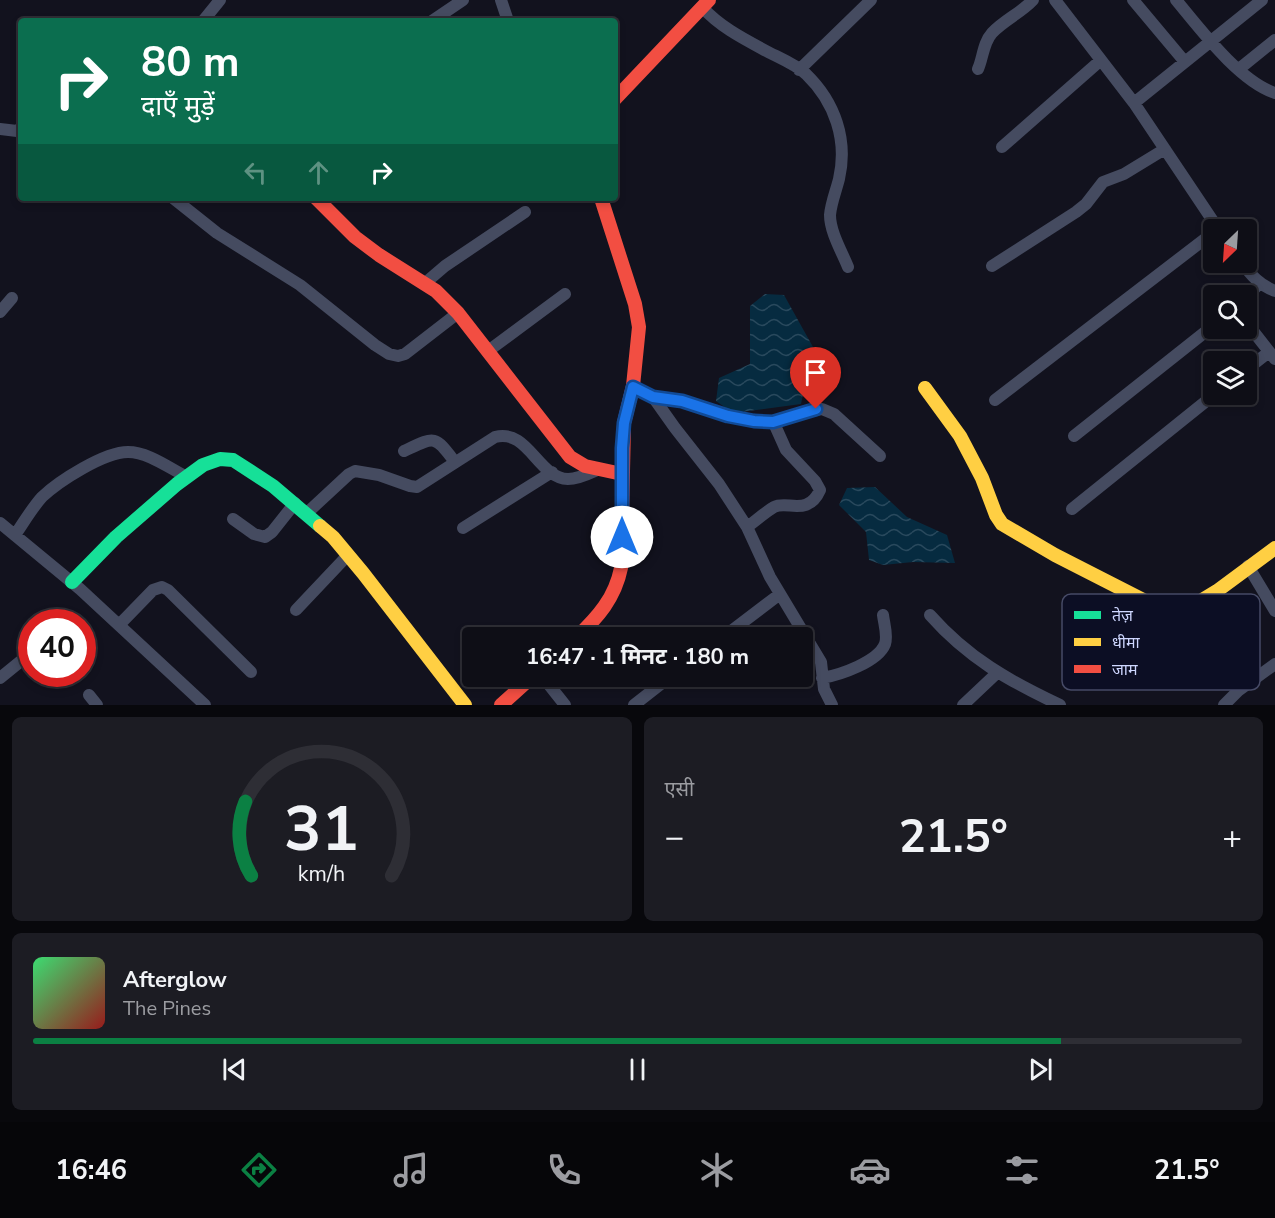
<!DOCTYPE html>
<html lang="hi">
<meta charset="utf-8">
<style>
:root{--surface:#0e0e16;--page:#1c1c23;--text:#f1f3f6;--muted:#9b9ca1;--line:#2e2e35;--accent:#0b8043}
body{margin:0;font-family:"Nunito Sans","Noto Sans Devanagari",sans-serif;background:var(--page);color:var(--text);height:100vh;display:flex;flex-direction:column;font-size:22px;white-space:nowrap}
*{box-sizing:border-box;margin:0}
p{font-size:20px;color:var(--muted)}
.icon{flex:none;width:33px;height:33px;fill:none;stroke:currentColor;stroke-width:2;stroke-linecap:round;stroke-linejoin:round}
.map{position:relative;height:705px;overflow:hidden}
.side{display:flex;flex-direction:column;gap:12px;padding:12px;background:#08080c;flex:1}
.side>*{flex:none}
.hud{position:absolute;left:18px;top:18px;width:600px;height:183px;border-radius:6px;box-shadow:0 3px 9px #0003,0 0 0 2px var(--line);background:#0b6e4f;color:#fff;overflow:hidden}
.needle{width:39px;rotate:205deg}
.controls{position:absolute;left:1203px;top:219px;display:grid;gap:12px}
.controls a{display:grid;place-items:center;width:54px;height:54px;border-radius:6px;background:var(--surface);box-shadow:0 3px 9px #0003,0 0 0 2px var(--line);font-size:30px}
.speed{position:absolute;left:18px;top:609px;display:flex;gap:12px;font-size:30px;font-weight:700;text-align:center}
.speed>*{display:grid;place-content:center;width:78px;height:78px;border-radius:50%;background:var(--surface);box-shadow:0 3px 9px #0003,0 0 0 2px var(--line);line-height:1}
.speed .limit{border:9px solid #d22;background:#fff;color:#111}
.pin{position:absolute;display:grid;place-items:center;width:51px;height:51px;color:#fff;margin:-62px -26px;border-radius:50% 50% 50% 0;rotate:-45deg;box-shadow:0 0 6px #0007}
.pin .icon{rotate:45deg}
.me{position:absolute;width:66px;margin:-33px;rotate:0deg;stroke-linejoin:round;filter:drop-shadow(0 0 4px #0008)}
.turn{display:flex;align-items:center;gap:21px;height:126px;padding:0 24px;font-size:27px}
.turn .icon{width:78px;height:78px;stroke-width:2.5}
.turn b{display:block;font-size:42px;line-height:51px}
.lanes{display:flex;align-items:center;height:57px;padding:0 24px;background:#0003;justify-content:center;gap:30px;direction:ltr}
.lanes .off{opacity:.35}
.big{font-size:45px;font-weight:700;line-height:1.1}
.side .card{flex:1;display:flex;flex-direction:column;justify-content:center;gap:9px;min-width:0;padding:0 21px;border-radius:9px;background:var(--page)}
.side .dial{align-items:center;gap:0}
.dial svg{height:156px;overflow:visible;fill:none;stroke:var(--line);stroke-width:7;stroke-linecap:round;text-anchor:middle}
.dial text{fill:var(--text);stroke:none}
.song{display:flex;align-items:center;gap:18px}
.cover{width:72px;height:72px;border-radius:9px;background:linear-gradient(135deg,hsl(140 70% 55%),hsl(0 70% 35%))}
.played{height:6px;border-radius:3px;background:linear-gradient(90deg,var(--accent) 85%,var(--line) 85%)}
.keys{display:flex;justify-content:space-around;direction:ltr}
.heat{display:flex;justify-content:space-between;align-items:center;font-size:33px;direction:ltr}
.side .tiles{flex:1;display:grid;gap:12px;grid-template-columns:1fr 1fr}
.card:last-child{grid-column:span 2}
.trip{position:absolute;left:462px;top:627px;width:351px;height:60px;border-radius:6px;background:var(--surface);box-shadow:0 3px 9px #0003,0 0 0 2px var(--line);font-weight:700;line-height:60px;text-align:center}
.tab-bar{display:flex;height:96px;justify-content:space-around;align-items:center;background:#060609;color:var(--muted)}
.tab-bar .icon{width:42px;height:42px}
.tab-bar .on{color:var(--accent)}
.tab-bar b{font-size:27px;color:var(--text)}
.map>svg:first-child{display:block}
.water{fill:url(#water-waves)}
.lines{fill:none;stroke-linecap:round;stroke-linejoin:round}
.street{stroke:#454b60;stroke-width:12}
.fast{stroke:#16e098;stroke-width:14}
.slow{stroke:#ffcf43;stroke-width:14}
.jam{stroke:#f24e42;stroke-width:14}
.route-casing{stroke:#114b97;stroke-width:15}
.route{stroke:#1a73e8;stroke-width:10}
.key{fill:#0c0e24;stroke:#464a66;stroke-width:1.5}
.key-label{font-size:16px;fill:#cfd7ff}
</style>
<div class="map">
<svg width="1275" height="705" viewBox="0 0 1275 705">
<defs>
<pattern id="water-waves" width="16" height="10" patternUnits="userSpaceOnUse" patternTransform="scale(1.5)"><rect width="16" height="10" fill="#062b40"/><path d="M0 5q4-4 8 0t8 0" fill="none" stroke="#29495d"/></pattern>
</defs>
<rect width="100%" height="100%" fill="#12121e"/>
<path class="water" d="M 765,294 L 784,295 L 813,347 L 801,404 L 733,413 L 716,401 L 719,378 L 750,364 L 750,306 Z
M 875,487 L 907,517 L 947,535 L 955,563 L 913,562 L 883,565 L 869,560 L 866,532 L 839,505 L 847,488 Z"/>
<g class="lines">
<path class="street" d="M 501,0 L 508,21
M 1055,0 L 1134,103 L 1219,230
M 1133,0 L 1185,62
M 1176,0 C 1201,30 1239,81 1275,93
M 702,7 C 721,28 746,40 770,53 C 782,59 796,65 806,74 C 835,102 848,140 839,179 C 836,191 831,203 830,215 C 830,232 842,252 848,267
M 203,21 L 220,0
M 432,21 L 463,0
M 978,69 C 983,58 983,43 992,33 C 1004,20 1021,13 1033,0
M 1239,69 L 1275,40
M 799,70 L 871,0
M 1134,103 L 1262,0
M 0,129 L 17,131 L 21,128
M 1002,147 L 1101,60
M 173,198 L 217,233 L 300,285 L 375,345 L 389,354 L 398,356 L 405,354 L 458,313
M 1242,262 C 1251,276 1260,285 1275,291
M 992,266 L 1076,212 L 1086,204 L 1103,182 L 1124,174 L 1165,149
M 424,284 L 445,266 L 525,212
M 1246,297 L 1260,283
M 0,312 L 12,298
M 1246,322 L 1275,359
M 488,351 L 565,294
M 1246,370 L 1269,352
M 633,386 L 653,397 L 682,401 L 728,416 L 754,421 L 773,421 L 804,412 L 822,409 L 834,414 L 880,456
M 653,397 L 675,428 L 719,484 L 747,527 L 770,577 L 821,662 L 824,689 L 832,705
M 995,400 L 1214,232
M 1074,436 L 1214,325
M 404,451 C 436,436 434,435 455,462
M 1072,509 L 1215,394
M 307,513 L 349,474 L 355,471 L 379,475 L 410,486 L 417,487 L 495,437 C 528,428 538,478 568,479 C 579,479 590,473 599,469
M 233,519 L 254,534 L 265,537 L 272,532 L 295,503
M 0,523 L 80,589 L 205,705
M 747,527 C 756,521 765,512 774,507 C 787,500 808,517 820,490 L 815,481 L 786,450 L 773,421
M 463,528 L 552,472
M 15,535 C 24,522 32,508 42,497 C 59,481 104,452 128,452 C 148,452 169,468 187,477
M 1248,566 L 1275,611
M 296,610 L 348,555
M 930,615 C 968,658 1009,681 1060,705
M 119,625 L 153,590 L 162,587 L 168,590 L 251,672
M 722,638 L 780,594
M 542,676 L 565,705
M 0,678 L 32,652
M 822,678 C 840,675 878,662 885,644 C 888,635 884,624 883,615
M 89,695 L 97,705
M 634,705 L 671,676
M 963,705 L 997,673
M 1224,705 L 1238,691 L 1275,664"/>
<path class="fast" d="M 72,582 L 116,537 L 177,484 L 203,465 L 220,459 L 233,460 L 273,486 L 320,526"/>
<path class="slow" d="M 925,388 L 960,436 L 982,478 L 996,515 L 1002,524 L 1055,555 L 1153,605 L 1176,610 L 1194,605 L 1217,591 L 1275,548
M 320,526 L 333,537 L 363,573 L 465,705"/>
<path class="jam" d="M 615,99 L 709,0
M 316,198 L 355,237 L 379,255 L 436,291 L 458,313 L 570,457 L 585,466 L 622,474
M 576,638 C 598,617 615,598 621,568 L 624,423 L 633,386 L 639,327 L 635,304 L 601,198
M 501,705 L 533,676"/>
</g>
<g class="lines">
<g class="route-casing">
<path id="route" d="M 622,537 L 622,448 L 624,423 L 633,387 L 653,397 L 682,401 L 728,416 L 754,421 L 773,422 L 816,409"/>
</g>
<use href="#route" class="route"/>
</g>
<rect x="1062" y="594" width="198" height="96" rx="9" class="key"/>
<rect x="1074" y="611" width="27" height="8" fill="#16e098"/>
<rect x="1074" y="638" width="27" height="8" fill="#ffcf43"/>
<rect x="1074" y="665" width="27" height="8" fill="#f24e42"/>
<g class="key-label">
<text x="1112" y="621">तेज़</text>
<text x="1112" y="648">धीमा</text>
<text x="1112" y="675">जाम</text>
</g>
</svg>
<div class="controls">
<a><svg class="needle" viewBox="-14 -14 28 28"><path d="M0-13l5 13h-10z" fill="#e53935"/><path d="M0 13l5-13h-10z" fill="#9b9ca1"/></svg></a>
<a><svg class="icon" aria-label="search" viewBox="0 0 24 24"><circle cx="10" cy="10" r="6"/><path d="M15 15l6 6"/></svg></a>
<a><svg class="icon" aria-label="layers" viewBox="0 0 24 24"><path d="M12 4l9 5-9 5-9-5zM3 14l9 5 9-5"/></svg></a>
</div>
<div class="speed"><div class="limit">40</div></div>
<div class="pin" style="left:816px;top:409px;background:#d93025"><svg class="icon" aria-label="arrive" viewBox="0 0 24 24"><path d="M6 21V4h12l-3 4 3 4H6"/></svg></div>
<svg class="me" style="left:622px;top:537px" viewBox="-20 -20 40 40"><circle r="19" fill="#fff"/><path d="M0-13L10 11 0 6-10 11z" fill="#1a73e8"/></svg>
<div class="trip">16:47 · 1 मिनट · 180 m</div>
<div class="hud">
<div class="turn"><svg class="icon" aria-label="right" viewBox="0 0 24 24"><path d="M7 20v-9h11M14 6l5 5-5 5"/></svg><div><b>80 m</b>दाएँ मुड़ें</div></div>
<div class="lanes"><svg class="icon off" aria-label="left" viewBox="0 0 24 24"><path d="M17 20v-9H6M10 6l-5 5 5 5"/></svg><svg class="icon off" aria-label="ahead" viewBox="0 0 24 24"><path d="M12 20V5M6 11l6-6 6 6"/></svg><svg class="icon" aria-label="right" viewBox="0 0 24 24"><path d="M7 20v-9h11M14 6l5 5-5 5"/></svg></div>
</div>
</div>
<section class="side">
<div class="tiles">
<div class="card dial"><svg viewBox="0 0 100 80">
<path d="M14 69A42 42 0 1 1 86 69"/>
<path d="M14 69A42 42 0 0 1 11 31" stroke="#0b8043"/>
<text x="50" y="56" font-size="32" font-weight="700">31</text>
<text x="50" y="72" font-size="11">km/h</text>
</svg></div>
<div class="card"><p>एसी</p>
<div class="heat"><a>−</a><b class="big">21.5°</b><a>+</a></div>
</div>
<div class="card">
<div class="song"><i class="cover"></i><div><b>Afterglow</b><p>The Pines</p></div></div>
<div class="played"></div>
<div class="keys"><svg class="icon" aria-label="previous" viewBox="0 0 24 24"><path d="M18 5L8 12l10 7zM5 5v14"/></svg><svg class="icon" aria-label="pause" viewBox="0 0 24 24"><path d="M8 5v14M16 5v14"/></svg><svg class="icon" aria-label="next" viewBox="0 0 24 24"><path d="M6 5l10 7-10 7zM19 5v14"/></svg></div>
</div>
</div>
</section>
<nav class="tab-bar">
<b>16:46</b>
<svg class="icon on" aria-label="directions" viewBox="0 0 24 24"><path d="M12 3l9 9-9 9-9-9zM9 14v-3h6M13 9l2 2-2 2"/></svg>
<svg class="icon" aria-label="music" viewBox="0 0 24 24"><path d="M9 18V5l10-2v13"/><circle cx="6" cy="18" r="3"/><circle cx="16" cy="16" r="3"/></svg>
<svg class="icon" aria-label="phone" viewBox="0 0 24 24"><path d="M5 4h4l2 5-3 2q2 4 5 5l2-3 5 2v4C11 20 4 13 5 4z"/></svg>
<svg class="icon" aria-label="climate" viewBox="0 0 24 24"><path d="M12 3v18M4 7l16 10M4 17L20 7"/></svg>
<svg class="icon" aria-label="car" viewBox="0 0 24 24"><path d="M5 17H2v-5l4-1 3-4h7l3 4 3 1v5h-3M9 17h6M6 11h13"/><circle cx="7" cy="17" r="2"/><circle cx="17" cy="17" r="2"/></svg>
<svg class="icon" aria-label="filters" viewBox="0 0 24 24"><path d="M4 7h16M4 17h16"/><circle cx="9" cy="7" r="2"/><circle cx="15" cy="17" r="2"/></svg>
<b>21.5°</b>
</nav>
